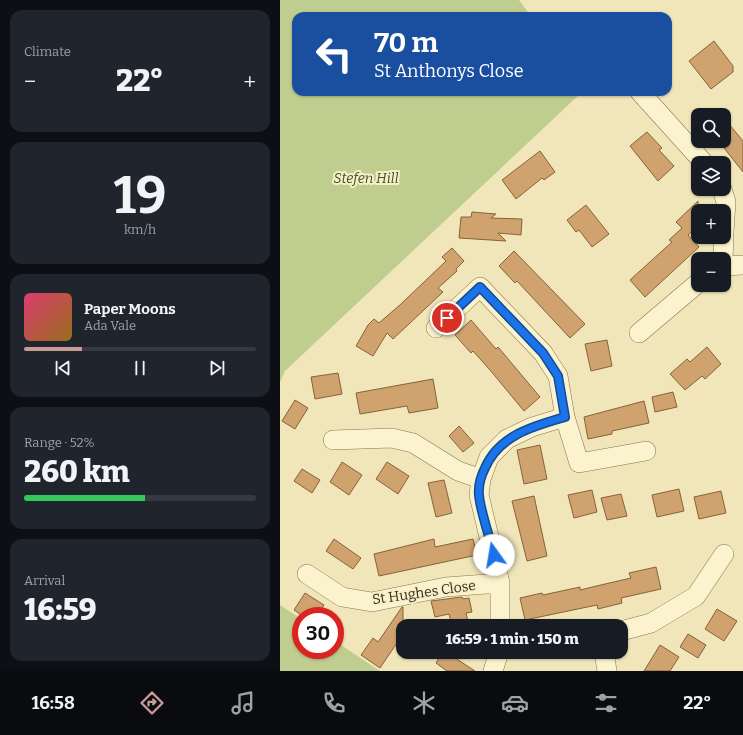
<!DOCTYPE html>
<meta charset="utf-8">
<style>
:root{--surface:#171b24;--page:#20242c;--text:#f1f3f6;--muted:#9ea1a6;--line:#363941;--accent:#c99b96}
body{margin:0;font-family:Bitter,serif;background:var(--page);color:var(--text);height:100vh;display:flex;flex-direction:column;font-size:15px;white-space:nowrap}
*{box-sizing:border-box;margin:0}
p{font-size:13px;color:var(--muted)}
.icon{flex:none;width:22px;height:22px;fill:none;stroke:currentColor;stroke-width:2;stroke-linecap:round;stroke-linejoin:round}
.map{position:relative;flex:1;overflow:hidden}
.drawer{display:flex;flex-direction:column;gap:10px;padding:10px;background:#0d0f14;width:280px}
.drawer>*{flex:none}
.hud{position:absolute;left:12px;top:12px;width:380px;height:84px;border-radius:12px;box-shadow:0 1px 3px #0004;background:#1a4fa0;color:#fff;overflow:hidden}
.buttons{position:absolute;left:411px;top:108px;display:grid;gap:8px}
.buttons a{display:grid;place-items:center;width:40px;height:40px;border-radius:8px;background:var(--surface);box-shadow:0 1px 3px #0004;font-size:20px}
.speed{position:absolute;left:12px;top:607px;display:flex;gap:8px;font-size:20px;font-weight:700;text-align:center}
.speed>*{display:grid;place-content:center;width:52px;height:52px;border-radius:50%;background:var(--surface);box-shadow:0 1px 3px #0004;line-height:1}
.speed .limit{border:6px solid #d22;background:#fff;color:#111}
.pin{position:absolute;display:grid;place-items:center;width:34px;height:34px;color:#fff;margin:-17px;border:2px solid #fff;border-radius:50%;box-shadow:0 1px 4px #0007}
.me{position:absolute;width:44px;margin:-22px;rotate:347deg;stroke-linejoin:round;filter:drop-shadow(0 0 3px #0008)}
.turn{display:flex;align-items:center;gap:14px;height:84px;padding:0 16px;font-size:18px}
.turn .icon{width:52px;height:52px;stroke-width:2.5}
.turn b{display:block;font-size:28px;line-height:34px}
.big{font-size:30px;font-weight:800;line-height:1.1}
.drawer .card{flex:1;display:flex;flex-direction:column;justify-content:center;gap:6px;min-width:0;padding:0 14px;border-radius:12px;background:var(--page)}
.drawer .dial{align-items:center;gap:0}
.dial b{font-size:52px;line-height:1}
.song{display:flex;align-items:center;gap:12px}
.cover{width:48px;height:48px;border-radius:6px;background:linear-gradient(135deg,hsl(340 70% 55%),hsl(40 70% 35%))}
.played{height:4px;border-radius:2px;background:linear-gradient(90deg,var(--accent) 25%,var(--line) 25%)}
.keys{display:flex;justify-content:space-around;direction:ltr}
.heat{display:flex;justify-content:space-between;align-items:center;font-size:22px;direction:ltr}
.charge{height:6px;border-radius:3px;background:linear-gradient(90deg,#34c759 52%,var(--line) 0)}
.trip{position:absolute;left:116px;top:619px;width:232px;height:40px;border-radius:12px;background:var(--surface);box-shadow:0 1px 3px #0004;font-weight:800;line-height:40px;text-align:center}
.dock{display:flex;height:64px;justify-content:space-around;align-items:center;background:#090b0e;color:var(--muted)}
.dock .icon{width:28px;height:28px}
.dock .active{color:var(--accent)}
.dock b{font-size:18px;color:var(--text)}
main{display:flex;flex:1;min-height:0}
.map>svg:first-child{display:block}
.green{fill:#bfce8e}
.building{fill:#d0a36e;stroke:#886138}
.lines{fill:none;stroke-linecap:round;stroke-linejoin:round}
.minor-casing{stroke:#877554;stroke-width:20}
.minor{stroke:#fbf3cd;stroke-width:19}
.route-casing{stroke:#114b97;stroke-width:10}
.route{stroke:#1a73e8;stroke-width:7}
.labels{text-anchor:middle;stroke-width:4;stroke-linejoin:round;paint-order:stroke}
.park-label{font-size:14px;font-style:italic;fill:#40531f;stroke:#f7efca}
.street-label{font-size:14px;fill:#352a1a;stroke:#f7efca}
</style>
<main>
<section class="drawer">
<div class="card"><p>Climate</p>
<div class="heat"><a>−</a><b class="big">22°</b><a>+</a></div>
</div>
<div class="card dial"><b>19</b><p>km/h</p></div>
<div class="card">
<div class="song"><i class="cover"></i><div><b>Paper Moons</b><p>Ada Vale</p></div></div>
<div class="played"></div>
<div class="keys"><svg class="icon" aria-label="previous" viewBox="0 0 24 24"><path d="M18 5L8 12l10 7zM5 5v14"/></svg><svg class="icon" aria-label="pause" viewBox="0 0 24 24"><path d="M8 5v14M16 5v14"/></svg><svg class="icon" aria-label="next" viewBox="0 0 24 24"><path d="M6 5l10 7-10 7zM19 5v14"/></svg></div>
</div>
<div class="card"><p>Range · 52%</p><b class="big">260 km</b><div class="charge"></div></div>
<div class="card"><p>Arrival</p><b class="big">16:59</b></div>
</section>
<div class="map">
<svg width="463" height="671" viewBox="0 0 463 671">
<rect width="100%" height="100%" fill="#f0e6ba"/>
<path class="green" d="M 0,0 L 239,0 L 251,16 L 16,16 L 16,92 L 302,92 L 5,371 L 0,382 Z
M 0,605 L 21,619 L 21,650 L 55,650 L 55,641 L 100,671 L 0,671 Z"/>
<path class="building" d="M 434,41 L 453,66 L 453,72 L 431,89 L 409,61 Z
M 444,118 L 463,141 L 463,172 L 444,148 Z
M 367,132 L 382,148 L 379,150 L 394,166 L 378,181 L 350,146 Z
M 260,151 L 275,172 L 264,180 L 262,178 L 236,199 L 222,180 Z
M 418,201 L 418,226 L 408,235 L 419,247 L 365,297 L 350,280 L 392,242 L 389,240 L 402,228 L 396,222 Z
M 306,205 L 329,234 L 312,247 L 299,230 L 296,232 L 287,220 Z
M 192,212 L 216,214 L 211,218 L 242,219 L 241,235 L 218,233 L 226,241 L 179,238 L 181,217 L 191,217 Z
M 172,248 L 184,261 L 176,269 L 177,271 L 158,288 L 163,292 L 113,339 L 107,333 L 93,356 L 76,346 L 88,325 L 94,319 L 99,323 L 121,304 L 166,261 L 162,257 Z
M 234,251 L 305,324 L 290,338 L 237,281 L 235,283 L 219,266 Z
M 191,320 L 216,349 L 218,347 L 260,397 L 244,411 L 210,370 L 193,351 L 191,353 L 175,335 Z
M 327,340 L 332,366 L 311,371 L 305,344 Z
M 427,347 L 441,364 L 425,379 L 422,376 L 405,390 L 390,374 L 407,359 L 410,362 Z
M 58,373 L 62,394 L 35,399 L 31,377 Z
M 153,379 L 158,408 L 129,413 L 127,406 L 80,414 L 76,393 Z
M 393,392 L 397,407 L 375,412 L 372,397 Z
M 15,400 L 28,408 L 15,429 L 2,421 Z
M 364,401 L 369,423 L 332,431 L 332,434 L 308,439 L 304,417 Z
M 179,426 L 194,443 L 183,452 L 169,436 Z
M 260,445 L 267,479 L 244,484 L 237,450 Z
M 62,462 L 82,475 L 69,495 L 50,482 Z
M 107,462 L 129,476 L 118,494 L 96,479 Z
M 22,469 L 40,480 L 32,493 L 14,481 Z
M 164,480 L 172,513 L 156,517 L 148,483 Z
M 399,489 L 404,511 L 377,517 L 372,495 Z
M 312,490 L 317,512 L 294,518 L 288,495 Z
M 441,491 L 446,513 L 419,519 L 414,497 Z
M 341,494 L 347,516 L 327,520 L 321,498 Z
M 254,496 L 267,556 L 247,561 L 232,501 Z
M 54,539 L 81,558 L 73,569 L 46,551 Z
M 154,539 L 155,547 L 193,539 L 197,555 L 99,576 L 94,554 Z
M 376,567 L 381,589 L 341,598 L 342,603 L 318,609 L 317,605 L 245,620 L 240,598 L 262,593 L 263,595 L 300,587 L 300,590 L 325,584 L 351,578 L 349,573 Z
M 25,593 L 44,605 L 37,616 L 23,616 L 14,610 Z
M 182,597 L 183,599 L 189,598 L 192,612 L 186,613 L 189,626 L 172,626 L 169,614 L 155,617 L 151,601 Z
M 122,607 L 123,607 L 123,634 L 100,668 L 81,655 L 93,638 L 98,642 Z
M 437,609 L 457,621 L 444,641 L 425,629 Z
M 408,634 L 426,645 L 418,658 L 400,647 Z
M 380,645 L 399,657 L 390,671 L 364,671 Z
M 163,652 L 166,652 L 195,671 L 167,671 L 156,663 Z"/>
<g class="lines">
<g class="minor-casing">
<path id="minor" d="M 360,92 L 424,163
M 442,189 L 446,202 L 444,232
M 443,259 L 444,237
M 444,266 L 463,265
M 156,328 L 200,287 L 263,353 L 278,376 L 285,417 L 299,463 L 366,451
M 359,333 L 418,283
M 53,440 L 112,438 L 133,443 L 178,471 L 201,479
M 27,574 L 62,597 L 92,602 L 166,587 L 220,583
M 220,626 L 220,583 L 199,495 L 201,479 L 209,457 L 227,439 L 252,427 L 285,417
M 341,631 L 371,623 L 416,596 L 444,554
M 324,652 L 327,671
M 213,671 L 219,652"/>
</g>
<use href="#minor" class="minor"/>
</g>
<g class="lines">
<g class="route-casing">
<path id="route" d="M 167,318 L 200,287 L 263,353 L 278,376 L 285,417 C 254,426 219,435 205,468 C 201,476 198,485 199,495 C 200,510 210,538 214,555"/>
</g>
<use href="#route" class="route"/>
</g>
<g class="labels">
<g class="park-label">
<text x="86" y="183">Stefen Hill</text>
</g>
<g class="street-label">
<text transform="translate(144 592) rotate(-8)" y="5">St Hughes Close</text>
</g>
</g>
</svg>
<div class="buttons">
<a><svg class="icon" aria-label="search" viewBox="0 0 24 24"><circle cx="10" cy="10" r="6"/><path d="M15 15l6 6"/></svg></a>
<a><svg class="icon" aria-label="layers" viewBox="0 0 24 24"><path d="M12 4l9 5-9 5-9-5zM3 14l9 5 9-5"/></svg></a>
<a>+</a>
<a>−</a>
</div>
<div class="speed"><div class="limit">30</div></div>
<div class="pin" style="left:167px;top:318px;background:#d93025"><svg class="icon" aria-label="arrive" viewBox="0 0 24 24"><path d="M6 21V4h12l-3 4 3 4H6"/></svg></div>
<svg class="me" style="left:214px;top:555px" viewBox="-20 -20 40 40"><circle r="19" fill="#fff"/><path d="M0-13L10 11 0 6-10 11z" fill="#1a73e8"/></svg>
<div class="trip">16:59 · 1 min · 150 m</div>
<div class="hud">
<div class="turn"><svg class="icon" aria-label="left" viewBox="0 0 24 24"><path d="M17 20v-9H6M10 6l-5 5 5 5"/></svg><div><b>70 m</b>St Anthonys Close</div></div>
</div>
</div>
</main>
<nav class="dock">
<b>16:58</b>
<svg class="icon active" aria-label="directions" viewBox="0 0 24 24"><path d="M12 3l9 9-9 9-9-9zM9 14v-3h6M13 9l2 2-2 2"/></svg>
<svg class="icon" aria-label="music" viewBox="0 0 24 24"><path d="M9 18V5l10-2v13"/><circle cx="6" cy="18" r="3"/><circle cx="16" cy="16" r="3"/></svg>
<svg class="icon" aria-label="phone" viewBox="0 0 24 24"><path d="M5 4h4l2 5-3 2q2 4 5 5l2-3 5 2v4C11 20 4 13 5 4z"/></svg>
<svg class="icon" aria-label="climate" viewBox="0 0 24 24"><path d="M12 3v18M4 7l16 10M4 17L20 7"/></svg>
<svg class="icon" aria-label="car" viewBox="0 0 24 24"><path d="M5 17H2v-5l4-1 3-4h7l3 4 3 1v5h-3M9 17h6M6 11h13"/><circle cx="7" cy="17" r="2"/><circle cx="17" cy="17" r="2"/></svg>
<svg class="icon" aria-label="filters" viewBox="0 0 24 24"><path d="M4 7h16M4 17h16"/><circle cx="9" cy="7" r="2"/><circle cx="15" cy="17" r="2"/></svg>
<b>22°</b>
</nav>
